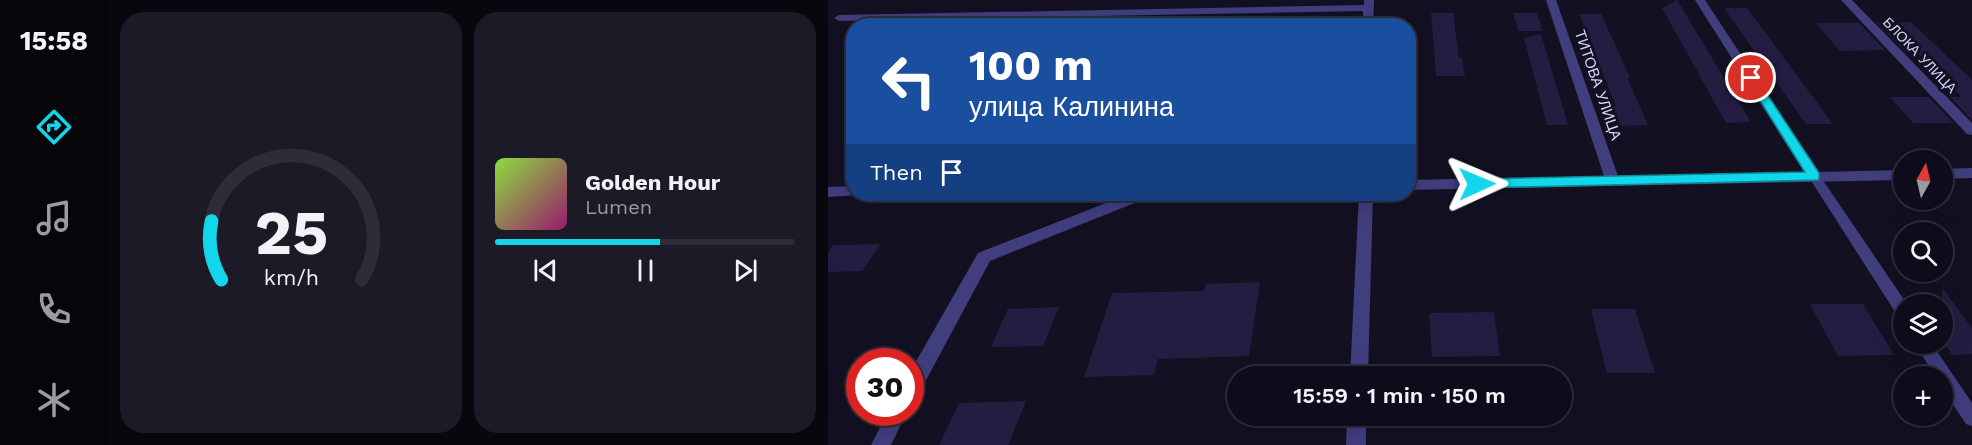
<!DOCTYPE html>
<meta charset="utf-8">
<style>
:root{--surface:#0e0c1a;--page:#1c1a27;--text:#f1f3f6;--muted:#9b9ba2;--line:#2e2c39;--accent:#12d6ea}
body{margin:0;font-family:"Work Sans",sans-serif;background:var(--page);color:var(--text);height:100vh;display:flex;flex-direction:column;font-size:22px;white-space:nowrap}
*{box-sizing:border-box;margin:0}
p{font-size:20px;color:var(--muted)}
.icon{flex:none;width:33px;height:33px;fill:none;stroke:currentColor;stroke-width:2;stroke-linecap:round;stroke-linejoin:round}
.map{position:relative;flex:1;overflow:hidden}
.drawer{display:flex;flex-direction:column;gap:12px;padding:12px;background:#08070e;width:720px}
.drawer>*{flex:none}
.guide{position:absolute;left:18px;top:18px;width:570px;height:183px;border-radius:24px;box-shadow:0 6px 24px #0002,0 0 0 2px var(--line);background:#1a4fa0;color:#fff;overflow:hidden}
.needle{width:39px;rotate:8deg}
.tools{position:absolute;left:1065px;top:150px;display:grid;gap:12px}
.tools a{display:grid;place-items:center;width:60px;height:60px;border-radius:50%;background:var(--surface);box-shadow:0 6px 24px #0002,0 0 0 2px var(--line);font-size:30px}
.speed{position:absolute;left:18px;top:348px;display:flex;gap:12px;font-size:30px;font-weight:700;text-align:center}
.speed>*{display:grid;place-content:center;width:78px;height:78px;border-radius:50%;background:var(--surface);box-shadow:0 6px 24px #0002,0 0 0 2px var(--line);line-height:1}
.speed .limit{border:9px solid #d22;background:#fff;color:#111}
.pin{position:absolute;display:grid;place-items:center;width:51px;height:51px;color:#fff;margin:-26px;border:3px solid #fff;border-radius:50%;box-shadow:0 2px 6px #0007}
.me{position:absolute;width:66px;margin:-33px;rotate:89deg;stroke-linejoin:round;filter:drop-shadow(0 0 4px #0008)}
.turn{display:flex;align-items:center;gap:21px;height:126px;padding:0 24px;font-size:27px}
.turn .icon{width:78px;height:78px;stroke-width:2.5}
.turn b{display:block;font-size:42px;line-height:51px}
.then{display:flex;align-items:center;height:57px;padding:0 24px;background:#0003;gap:12px;font-size:22px}
.drawer .widget{flex:1;display:flex;flex-direction:column;justify-content:center;gap:9px;min-width:0;padding:0 21px;border-radius:24px;background:var(--page)}
.drawer .dial{align-items:center;gap:0}
.dial svg{height:156px;overflow:visible;fill:none;stroke:var(--line);stroke-width:7;stroke-linecap:round;text-anchor:middle}
.dial text{fill:var(--text);stroke:none}
.song{display:flex;align-items:center;gap:18px}
.cover{width:72px;height:72px;border-radius:9px;background:linear-gradient(135deg,hsl(90 70% 55%),hsl(320 70% 35%))}
.played{height:6px;border-radius:3px;background:linear-gradient(90deg,var(--accent) 55%,var(--line) 55%)}
.keys{display:flex;justify-content:space-around;direction:ltr}
.drawer .tiles{flex:1;display:grid;gap:12px;grid-template-columns:repeat(2,1fr)}
.trip{position:absolute;left:399px;top:366px;width:345px;height:60px;border-radius:30px;background:var(--surface);box-shadow:0 6px 24px #0002,0 0 0 2px var(--line);font-weight:600;line-height:60px;text-align:center}
main{display:flex;flex:1;min-height:0}
.menu{display:flex;flex-direction:column;width:108px;justify-content:space-around;align-items:center;background:#06050a;color:var(--muted)}
.menu .icon{width:42px;height:42px}
.menu .selected{color:var(--accent)}
.menu b{font-size:27px;color:var(--text)}
.map>svg:first-child{display:block}
.building{fill:#241d41}
.lines{fill:none;stroke-linecap:round;stroke-linejoin:round}
.lane{fill:#403e7d;fill-rule:evenodd}
.street{fill:#403e7d;fill-rule:evenodd}
.route{fill:#12d6ea;stroke:#0c8b98;stroke-width:1.5}
.labels{text-anchor:middle;stroke-width:6;stroke-linejoin:round;paint-order:stroke}
.far-street-label{font-size:14px;fill:#d8d4fc;stroke:#131022}
.street-label{font-size:15px;fill:#d8d4fc;stroke:#131022}
</style>
<main>
<nav class="menu">
<b>15:58</b>
<svg class="icon selected" aria-label="directions" viewBox="0 0 24 24"><path d="M12 3l9 9-9 9-9-9zM9 14v-3h6M13 9l2 2-2 2"/></svg>
<svg class="icon" aria-label="music" viewBox="0 0 24 24"><path d="M9 18V5l10-2v13"/><circle cx="6" cy="18" r="3"/><circle cx="16" cy="16" r="3"/></svg>
<svg class="icon" aria-label="phone" viewBox="0 0 24 24"><path d="M5 4h4l2 5-3 2q2 4 5 5l2-3 5 2v4C11 20 4 13 5 4z"/></svg>
<svg class="icon" aria-label="climate" viewBox="0 0 24 24"><path d="M12 3v18M4 7l16 10M4 17L20 7"/></svg>
</nav>
<section class="drawer">
<div class="tiles">
<div class="widget dial"><svg viewBox="0 0 100 80">
<path d="M14 69A42 42 0 1 1 86 69"/>
<path d="M14 69A42 42 0 0 1 9 39" stroke="#12d6ea"/>
<text x="50" y="56" font-size="32" font-weight="700">25</text>
<text x="50" y="72" font-size="11">km/h</text>
</svg></div>
<div class="widget">
<div class="song"><i class="cover"></i><div><b>Golden Hour</b><p>Lumen</p></div></div>
<div class="played"></div>
<div class="keys"><svg class="icon" aria-label="previous" viewBox="0 0 24 24"><path d="M18 5L8 12l10 7zM5 5v14"/></svg><svg class="icon" aria-label="pause" viewBox="0 0 24 24"><path d="M8 5v14M16 5v14"/></svg><svg class="icon" aria-label="next" viewBox="0 0 24 24"><path d="M6 5l10 7-10 7zM19 5v14"/></svg></div>
</div>
</div>
</section>
<div class="map">
<svg width="1144" height="445" viewBox="0 0 1144 445">
<rect width="100%" height="100%" fill="#131022"/>
<path class="building" d="M 849,0 L 892,71 L 923,122 L 898,123 L 834,8 Z
M 896,8 L 919,8 L 1005,124 L 978,124 Z
M 603,13 L 625,13 L 631,58 L 634,58 L 637,76 L 608,76 Z
M 685,13 L 709,13 L 714,31 L 690,31 Z
M 751,14 L 773,14 L 802,77 L 799,77 L 820,125 L 790,126 L 782,106 L 788,106 Z
M 1083,22 L 1144,80 L 1144,120 L 1122,97 L 1134,97 L 1087,50 L 1076,50 L 1049,23 Z
M 988,23 L 1031,23 L 1057,50 L 1012,51 Z
M 713,34 L 740,125 L 719,125 L 696,38 Z
M 1062,97 L 1101,97 L 1125,123 L 1085,123 Z
M 53,244 L 34,271 L 0,272 L 0,252 L 5,245 Z
M 432,282 L 421,356 L 330,359 L 326,375 L 256,377 L 284,293 L 376,291 L 378,284 Z
M 1114,287 L 1144,328 L 1144,354 L 1124,355 L 1114,340 Z
M 982,304 L 1035,304 L 1066,355 L 1010,356 Z
M 231,307 L 215,346 L 163,347 L 180,309 Z
M 763,309 L 807,309 L 827,373 L 779,373 Z
M 666,312 L 672,356 L 604,357 L 601,313 Z
M 198,401 L 180,445 L 111,445 L 131,403 Z"/>
<g class="lines">
<path class="lane" d="M 986,172 L 990,173 L 1079,304 L 1076,304 L 1076,319 L 1071,318 L 982,179 L 980,176 Z
M 1087,344 L 1104,344 L 1144,403 L 1144,426 L 1138,424 L 1114,388 L 1114,376 L 1107,376 Z"/>
<path class="street" d="M 536,0 L 546,0 L 545,26 L 535,26 L 535,11 L 11,21 L 6,18 L 11,15 L 536,5 Z
M 718,0 L 728,0 L 790,176 L 976,172 L 867,0 L 877,0 L 990,172 L 1076,170 L 1076,180 L 580,190 L 580,180 L 776,176 Z
M 1013,0 L 1024,0 L 1144,123 L 1144,135 L 1139,134 Z
M 1144,168 L 1144,178 L 1114,179 L 1114,169 Z
M 26,186 L 26,194 L 31,195 L 0,197 L 0,187 Z
M 301,194 L 321,194 L 319,198 L 162,261 L 89,397 L 82,399 L 82,372 L 150,253 Z
M 531,194 L 545,194 L 540,376 L 522,376 Z
M 60,412 L 79,412 L 63,445 L 43,445 Z
M 519,416 L 538,416 L 538,445 L 518,445 Z"/>
</g>
<path class="route" d="M 919,76 L 927,76 L 991,173 L 991,180 L 649,188 L 642,184 L 649,179 L 977,172 L 918,78 Z"/>
<g class="labels">
<g class="far-street-label">
<text transform="translate(1092 55) rotate(46)" y="5">БЛОКА УЛИЦА</text>
</g>
<g class="street-label">
<text transform="translate(770 85) rotate(71)" y="5">ТИТОВА УЛИЦА</text>
</g>
</g>
</svg>
<div class="tools">
<a><svg class="needle" viewBox="-14 -14 28 28"><path d="M0-13l5 13h-10z" fill="#e53935"/><path d="M0 13l5-13h-10z" fill="#9b9ba2"/></svg></a>
<a><svg class="icon" aria-label="search" viewBox="0 0 24 24"><circle cx="10" cy="10" r="6"/><path d="M15 15l6 6"/></svg></a>
<a><svg class="icon" aria-label="layers" viewBox="0 0 24 24"><path d="M12 4l9 5-9 5-9-5zM3 14l9 5 9-5"/></svg></a>
<a>+</a>
</div>
<div class="speed"><div class="limit">30</div></div>
<div class="pin" style="left:923px;top:78px;background:#d93025"><svg class="icon" aria-label="arrive" viewBox="0 0 24 24"><path d="M6 21V4h12l-3 4 3 4H6"/></svg></div>
<svg class="me" style="left:649px;top:184px" viewBox="-20 -20 40 40"><path d="M0-17L14 15 0 8-14 15z" fill="#12d6ea" stroke="#fff" stroke-width="4"/></svg>
<div class="trip">15:59 · 1 min · 150 m</div>
<div class="guide">
<div class="turn"><svg class="icon" aria-label="left" viewBox="0 0 24 24"><path d="M17 20v-9H6M10 6l-5 5 5 5"/></svg><div><b>100 m</b>улица Калинина</div></div>
<div class="then">Then<svg class="icon" aria-label="arrive" viewBox="0 0 24 24"><path d="M6 21V4h12l-3 4 3 4H6"/></svg></div>
</div>
</div>
</main>
